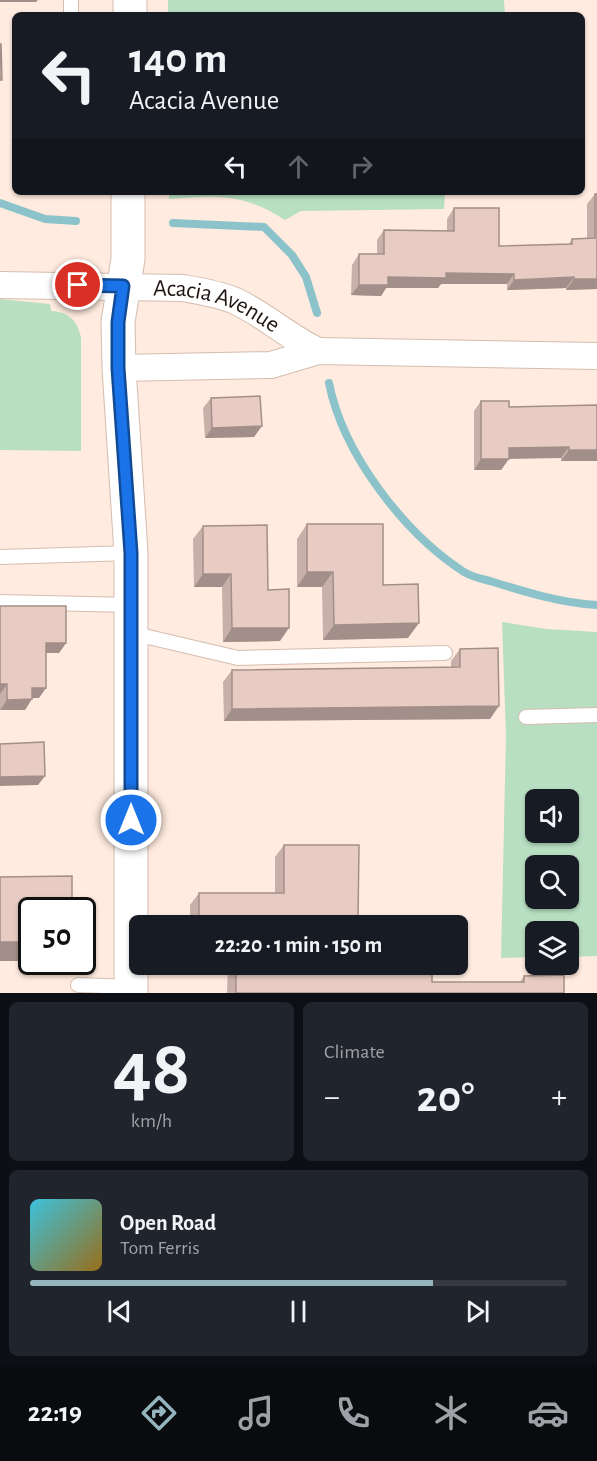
<!DOCTYPE html>
<meta charset="utf-8">
<style>
:root{--surface:#171b24;--page:#20242c;--text:#f1f3f6;--muted:#9ea1a6;--line:#363941;--accent:#94b5bd}
body{margin:0;font-family:"Alegreya Sans",sans-serif;background:var(--page);color:var(--text);height:100vh;display:flex;flex-direction:column;font-size:22px;white-space:nowrap}
*{box-sizing:border-box;margin:0}
p{font-size:20px;color:var(--muted)}
.icon{flex:none;width:33px;height:33px;fill:none;stroke:currentColor;stroke-width:2;stroke-linecap:round;stroke-linejoin:round}
.map{position:relative;height:993px;overflow:hidden}
.side{display:flex;flex-direction:column;gap:9px;padding:9px;background:#0d0f14;flex:1}
.side>*{flex:none}
.hud{position:absolute;left:12px;top:12px;width:573px;height:183px;border-radius:9px;box-shadow:0 2px 4px #0004;background:#171b24;color:var(--text);overflow:hidden}
.controls{position:absolute;left:525px;top:789px;display:grid;gap:12px}
.controls a{display:grid;place-items:center;width:54px;height:54px;border-radius:9px;background:var(--surface);box-shadow:0 2px 4px #0004;font-size:30px}
.speed{position:absolute;left:18px;top:897px;display:flex;gap:12px;font-size:30px;font-weight:700;text-align:center}
.speed>*{display:grid;place-content:center;width:78px;height:78px;border-radius:50%;background:var(--surface);box-shadow:0 2px 4px #0004;line-height:1}
.speed .limit{border:3px solid #111;border-radius:9px;background:#fff;color:#111}
.pin{position:absolute;display:grid;place-items:center;width:51px;height:51px;color:#fff;margin:-26px;border:3px solid #fff;border-radius:50%;box-shadow:0 2px 6px #0007}
.me{position:absolute;width:66px;margin:-33px;rotate:0deg;stroke-linejoin:round;filter:drop-shadow(0 0 4px #0008)}
.turn{display:flex;align-items:center;gap:21px;height:126px;padding:0 18px;font-size:27px}
.turn .icon{width:78px;height:78px;stroke-width:2.5}
.turn b{display:block;font-size:42px;line-height:51px}
.lanes{display:flex;align-items:center;height:57px;padding:0 18px;background:#0003;justify-content:center;gap:30px;direction:ltr}
.lanes .off{opacity:.35}
.big{font-size:45px;font-weight:700;line-height:1.1}
.side .widget{flex:1;display:flex;flex-direction:column;justify-content:center;gap:9px;min-width:0;padding:0 21px;border-radius:9px;background:var(--page)}
.side .dial{align-items:center;gap:0}
.dial b{font-size:78px;line-height:1}
.song{display:flex;align-items:center;gap:18px}
.cover{width:72px;height:72px;border-radius:9px;background:linear-gradient(135deg,hsl(190 70% 55%),hsl(40 70% 35%))}
.played{height:6px;border-radius:3px;background:linear-gradient(90deg,var(--accent) 75%,var(--line) 75%)}
.keys{display:flex;justify-content:space-around;direction:ltr}
.heat{display:flex;justify-content:space-between;align-items:center;font-size:33px;direction:ltr}
.side .tiles{flex:1;display:grid;gap:9px;grid-template-columns:1fr 1fr}
.widget:last-child{grid-column:span 2}
.trip{position:absolute;left:129px;top:915px;width:339px;height:60px;border-radius:9px;background:var(--surface);box-shadow:0 2px 4px #0004;font-weight:700;line-height:60px;text-align:center}
.tabs{display:flex;height:96px;justify-content:space-around;align-items:center;background:#090b0e;color:var(--muted)}
.tabs .icon{width:42px;height:42px}
.tabs .selected{color:var(--accent)}
.tabs b{font-size:27px;color:var(--text)}
.map>svg:first-child{display:block}
.green{fill:#b9dfc2;fill-rule:evenodd}
.lines{fill:none;stroke-linecap:round;stroke-linejoin:round}
.stream{stroke:#8cc3ca;stroke-width:8}
.service-casing{stroke:#d5bdaf;stroke-width:16}
.minor-casing{stroke:#d5bdaf;stroke-width:28}
.secondary-casing{stroke:#d5bdaf;stroke-width:35}
.service{stroke:#fff;stroke-width:14}
.minor{stroke:#fff;stroke-width:26}
.secondary{stroke:#fff;stroke-width:33}
.wall{fill:#c8afa9}
.shaded-wall{fill:#a28f89}
.building{fill:#e8ccc4;stroke:#a28f89;stroke-width:1.5}
.route-casing{stroke:#114b97;stroke-width:15}
.route{stroke:#1a73e8;stroke-width:10}
.labels{text-anchor:middle;stroke-width:4.5;stroke-linejoin:round;paint-order:stroke}
.street-label{font-size:24px;fill:#201712;stroke:#fcfcfc}
</style>
<div class="map">
<svg width="597" height="993" viewBox="0 0 597 993">
<rect width="100%" height="100%" fill="#ffebdf"/>
<path class="green" d="M 168,0 L 504,0 L 505,15 L 168,15 Z
M 169,192 L 445,192 L 444,209 L 301,211 L 285,220 C 243,193 217,195 169,199 Z
M 0,299 L 50,304 L 51,311 C 69,312 77,320 81,337 L 81,451 L 0,450 Z
M 502,622 L 547,629 L 597,632 L 597,956 L 569,957 L 568,932 L 536,932 L 535,957 L 501,958 L 506,735 ZM 536,800 L 568,800 L 568,832 L 536,832 ZM 536,866 L 568,866 L 568,898 L 536,898 Z"/>
<g class="lines">
<path class="stream" d="M 0,203 L 45,219 L 76,221
M 173,223 L 264,227 L 292,255 L 306,277 L 317,313
M 329,383 C 343,454 404,533 464,572 C 472,577 482,579 490,581 C 525,592 561,603 597,605"/>
<g class="service-casing">
<path id="service" d="M 71,0 L 71,15
M 0,557 L 131,553
M 0,602 L 131,605
M 131,633 L 238,658 L 445,653
M 526,717 L 597,715
M 78,985 L 131,987"/>
</g>
<g class="minor-casing">
<g id="minor">
<path id="s1" d="M 0,285 L 183,288 C 200,291 218,294 233,300 C 263,313 288,337 318,351"/>
<path d="M 119,368 L 271,365 L 318,351 L 597,356"/>
</g>
</g>
<g class="secondary-casing">
<path id="secondary" d="M 130,0 L 130,15
M 128,192 L 128,259 L 118,322 L 119,368 L 131,553 L 131,993"/>
</g>
<use href="#service" class="service"/>
<use href="#minor" class="minor"/>
<use href="#secondary" class="secondary"/>
</g>
<path class="wall" d="M 595,194 L 597,289 L 566,290 L 566,288 L 507,290 L 507,284 L 441,284 L 438,288 L 386,288 L 381,296 L 351,295 L 352,265 L 359,254 L 377,254 L 377,240 L 384,230 L 447,231 L 447,219 L 454,208 L 499,246 L 569,244 L 572,239 L 587,238 L 587,204 Z
M 211,398 L 254,437 L 205,438 L 203,408 Z
M 481,401 L 509,407 L 597,461 L 561,461 L 561,458 L 509,458 L 501,470 L 474,470 L 474,411 Z
M 307,524 L 383,585 L 408,638 L 323,640 L 322,587 L 297,587 L 297,539 Z
M 203,526 L 268,590 L 280,641 L 223,642 L 222,587 L 194,587 L 193,539 Z
M 0,606 L 66,643 L 59,653 L 46,653 L 39,698 L 32,698 L 25,710 L 0,710 Z
M 460,649 L 490,719 L 224,721 L 223,682 L 232,670 L 451,667 L 451,661 Z
M 284,845 L 358,919 L 354,926 L 190,926 L 190,905 L 199,893 L 275,893 L 275,857 Z
M 228,964 L 334,964 L 334,968 L 360,971 L 391,971 L 391,968 L 393,964 L 432,964 L 432,982 L 520,982 L 524,976 L 564,993 L 227,993 Z"/>
<path class="shaded-wall" d="M 0,0 L 38,0 L 36,2 L 0,2 Z
M 446,273 L 514,274 L 507,284 L 441,284 L 438,288 L 386,288 L 381,296 L 351,295 L 359,285 L 388,277 Z
M 574,277 L 566,288 L 507,290 L 514,280 Z
M 574,279 L 597,279 L 597,289 L 566,290 Z
M 262,426 L 254,437 L 205,438 L 212,428 Z
M 569,447 L 561,458 L 501,459 L 509,448 Z
M 569,450 L 597,450 L 597,461 L 561,461 Z
M 481,459 L 509,459 L 501,470 L 474,470 Z
M 307,572 L 333,572 L 322,587 L 297,587 Z
M 203,574 L 231,574 L 222,587 L 194,587 Z
M 419,623 L 408,638 L 323,640 L 334,625 Z
M 232,628 L 289,628 L 280,641 L 223,642 Z
M 46,643 L 66,643 L 59,653 L 38,653 Z
M 0,684 L 7,684 L 0,694 Z
M 32,688 L 46,688 L 39,698 L 24,698 Z
M 32,699 L 25,710 L 0,710 L 7,700 Z
M 499,706 L 490,719 L 224,721 L 232,709 Z
M 45,776 L 38,785 L 0,786 L 0,777 Z
M 282,919 L 358,919 L 354,926 L 278,926 Z
M 0,942 L 32,942 L 32,961 L 0,961 Z"/>
<path class="building" d="M 0,44 L 1,44 L 2,80 L 0,80 Z
M 595,194 L 597,194 L 597,279 L 574,279 L 574,277 L 514,280 L 514,274 L 446,273 L 446,278 L 388,277 L 388,285 L 359,285 L 359,254 L 384,254 L 384,230 L 454,231 L 454,208 L 499,208 L 499,246 L 572,244 L 572,239 L 595,238 Z
M 260,396 L 262,426 L 212,428 L 211,398 Z
M 481,401 L 509,401 L 509,407 L 597,405 L 597,450 L 569,450 L 569,447 L 509,448 L 509,459 L 481,459 Z
M 307,524 L 383,524 L 383,585 L 418,584 L 419,623 L 334,625 L 333,572 L 307,572 Z
M 267,525 L 268,590 L 289,589 L 289,628 L 232,628 L 231,574 L 203,574 L 203,526 Z
M 0,606 L 66,606 L 66,643 L 46,643 L 46,688 L 32,688 L 32,699 L 7,700 L 7,684 L 0,684 Z
M 498,648 L 499,706 L 232,709 L 232,670 L 460,667 L 460,649 Z
M 44,742 L 45,776 L 0,777 L 0,744 Z
M 284,845 L 359,845 L 358,919 L 282,919 L 282,926 L 199,926 L 199,893 L 284,893 Z
M 72,876 L 72,910 L 32,910 L 32,942 L 0,942 L 0,877 Z
M 236,964 L 334,964 L 334,968 L 360,967 L 360,971 L 400,970 L 400,964 L 432,964 L 432,982 L 524,982 L 524,976 L 564,975 L 564,993 L 236,993 Z"/>
<g class="lines">
<g class="route-casing">
<path id="route" d="M 78,285 L 123,286 L 118,322 L 118,368 L 131,553 L 131,820"/>
</g>
<use href="#route" class="route"/>
</g>
<g class="labels">
<g class="street-label">
<text dy="8" stroke="none"><textPath href="#s1" startOffset="220">Acacia Avenue</textPath></text>
</g>
</g>
</svg>
<div class="controls">
<a><svg class="icon" aria-label="sound" viewBox="0 0 24 24"><path d="M4 9h4l5-4v14l-5-4H4zM17 9q2 3 0 6"/></svg></a>
<a><svg class="icon" aria-label="search" viewBox="0 0 24 24"><circle cx="10" cy="10" r="6"/><path d="M15 15l6 6"/></svg></a>
<a><svg class="icon" aria-label="layers" viewBox="0 0 24 24"><path d="M12 4l9 5-9 5-9-5zM3 14l9 5 9-5"/></svg></a>
</div>
<div class="speed"><div class="limit">50</div></div>
<div class="pin" style="left:78px;top:285px;background:#d93025"><svg class="icon" aria-label="arrive" viewBox="0 0 24 24"><path d="M6 21V4h12l-3 4 3 4H6"/></svg></div>
<svg class="me" style="left:131px;top:820px" viewBox="-20 -20 40 40"><circle r="17" fill="#1a73e8" stroke="#fff" stroke-width="3"/><path d="M0-11L8 9 0 5-8 9z" fill="#fff"/></svg>
<div class="trip">22:20 · 1 min · 150 m</div>
<div class="hud">
<div class="turn"><svg class="icon" aria-label="left" viewBox="0 0 24 24"><path d="M17 20v-9H6M10 6l-5 5 5 5"/></svg><div><b>140 m</b>Acacia Avenue</div></div>
<div class="lanes"><svg class="icon" aria-label="left" viewBox="0 0 24 24"><path d="M17 20v-9H6M10 6l-5 5 5 5"/></svg><svg class="icon off" aria-label="ahead" viewBox="0 0 24 24"><path d="M12 20V5M6 11l6-6 6 6"/></svg><svg class="icon off" aria-label="right" viewBox="0 0 24 24"><path d="M7 20v-9h11M14 6l5 5-5 5"/></svg></div>
</div>
</div>
<section class="side">
<div class="tiles">
<div class="widget dial"><b>48</b><p>km/h</p></div>
<div class="widget"><p>Climate</p>
<div class="heat"><a>−</a><b class="big">20°</b><a>+</a></div>
</div>
<div class="widget">
<div class="song"><i class="cover"></i><div><b>Open Road</b><p>Tom Ferris</p></div></div>
<div class="played"></div>
<div class="keys"><svg class="icon" aria-label="previous" viewBox="0 0 24 24"><path d="M18 5L8 12l10 7zM5 5v14"/></svg><svg class="icon" aria-label="pause" viewBox="0 0 24 24"><path d="M8 5v14M16 5v14"/></svg><svg class="icon" aria-label="next" viewBox="0 0 24 24"><path d="M6 5l10 7-10 7zM19 5v14"/></svg></div>
</div>
</div>
</section>
<nav class="tabs">
<b>22:19</b>
<svg class="icon selected" aria-label="directions" viewBox="0 0 24 24"><path d="M12 3l9 9-9 9-9-9zM9 14v-3h6M13 9l2 2-2 2"/></svg>
<svg class="icon" aria-label="music" viewBox="0 0 24 24"><path d="M9 18V5l10-2v13"/><circle cx="6" cy="18" r="3"/><circle cx="16" cy="16" r="3"/></svg>
<svg class="icon" aria-label="phone" viewBox="0 0 24 24"><path d="M5 4h4l2 5-3 2q2 4 5 5l2-3 5 2v4C11 20 4 13 5 4z"/></svg>
<svg class="icon" aria-label="climate" viewBox="0 0 24 24"><path d="M12 3v18M4 7l16 10M4 17L20 7"/></svg>
<svg class="icon" aria-label="car" viewBox="0 0 24 24"><path d="M5 17H2v-5l4-1 3-4h7l3 4 3 1v5h-3M9 17h6M6 11h13"/><circle cx="7" cy="17" r="2"/><circle cx="17" cy="17" r="2"/></svg>
</nav>
